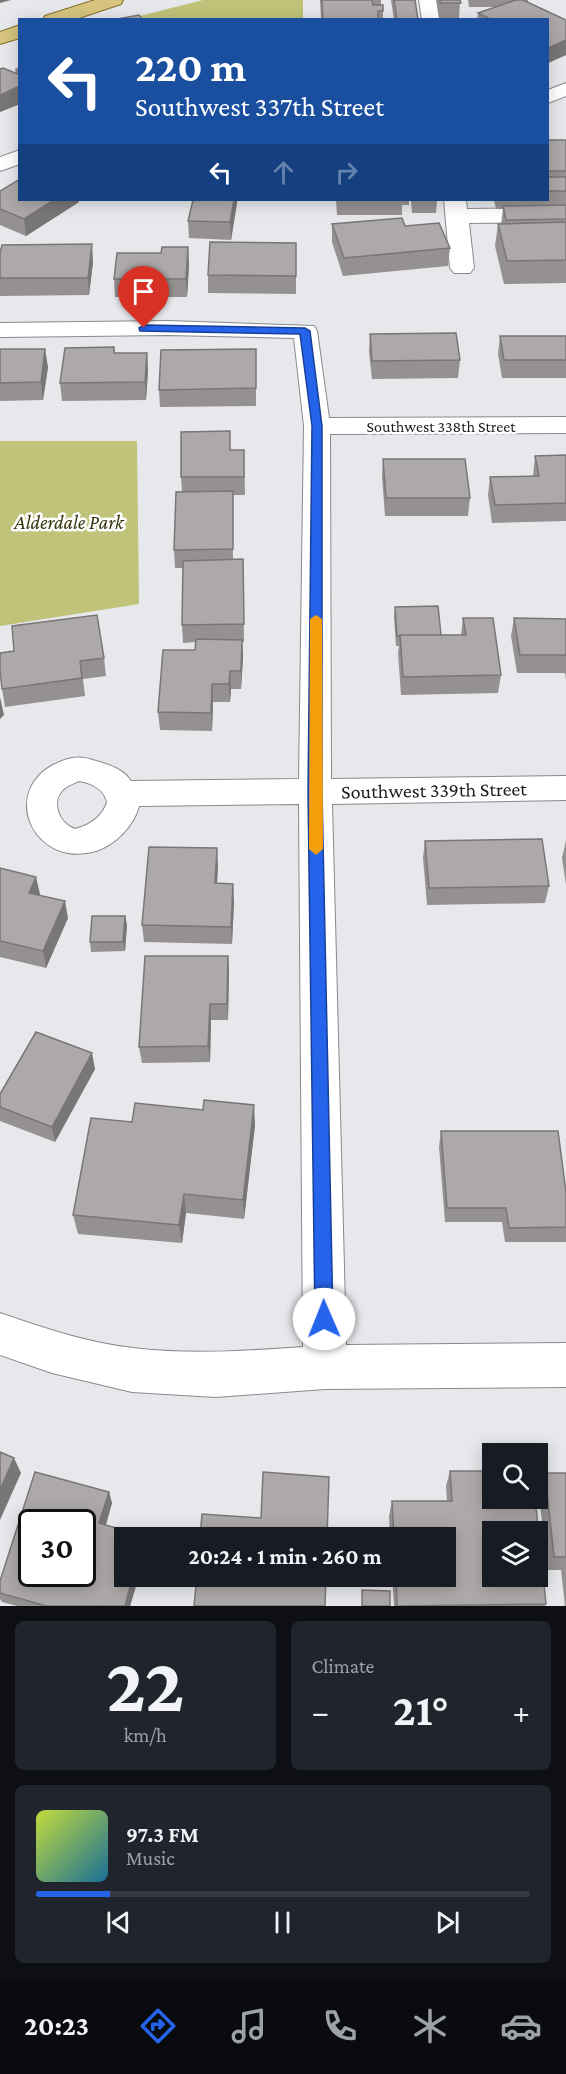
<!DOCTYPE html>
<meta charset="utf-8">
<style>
:root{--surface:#171b24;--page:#20242c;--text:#f1f3f6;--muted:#9ea1a6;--line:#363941;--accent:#2563eb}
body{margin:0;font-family:"Crimson Pro",serif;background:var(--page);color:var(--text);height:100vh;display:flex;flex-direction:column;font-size:22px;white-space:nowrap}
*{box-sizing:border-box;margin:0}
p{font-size:20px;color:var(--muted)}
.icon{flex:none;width:33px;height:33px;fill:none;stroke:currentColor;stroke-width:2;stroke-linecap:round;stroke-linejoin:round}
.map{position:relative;height:1606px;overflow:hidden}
.sheet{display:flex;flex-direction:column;gap:15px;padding:15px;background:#0d0f14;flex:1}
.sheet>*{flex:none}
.top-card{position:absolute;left:18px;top:18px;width:531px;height:183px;border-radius:0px;box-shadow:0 3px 15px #0003;background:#1a4fa0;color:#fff;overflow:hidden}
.controls{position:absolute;left:482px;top:1443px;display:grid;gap:12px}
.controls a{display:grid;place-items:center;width:66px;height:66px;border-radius:0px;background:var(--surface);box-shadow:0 3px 15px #0003;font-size:30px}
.speed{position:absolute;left:18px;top:1509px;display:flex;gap:12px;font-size:30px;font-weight:700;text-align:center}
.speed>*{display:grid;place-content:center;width:78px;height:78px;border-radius:50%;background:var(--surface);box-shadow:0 3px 15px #0003;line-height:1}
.speed .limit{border:3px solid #111;border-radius:9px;background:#fff;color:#111}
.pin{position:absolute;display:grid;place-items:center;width:51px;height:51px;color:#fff;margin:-62px -26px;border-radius:50% 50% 50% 0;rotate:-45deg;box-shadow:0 0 6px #0007}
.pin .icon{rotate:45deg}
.me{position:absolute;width:66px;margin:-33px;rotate:359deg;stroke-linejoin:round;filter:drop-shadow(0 0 4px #0008)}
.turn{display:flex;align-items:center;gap:21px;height:126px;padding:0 18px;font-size:27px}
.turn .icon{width:78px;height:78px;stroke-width:2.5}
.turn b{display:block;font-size:42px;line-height:51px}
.lanes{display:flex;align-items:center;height:57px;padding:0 18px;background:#0003;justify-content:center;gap:30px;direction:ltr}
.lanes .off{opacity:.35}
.big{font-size:45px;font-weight:700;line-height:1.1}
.sheet .widget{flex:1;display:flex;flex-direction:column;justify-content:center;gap:9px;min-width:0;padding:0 21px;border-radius:9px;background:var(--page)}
.sheet .dial{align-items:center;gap:0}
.dial b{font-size:78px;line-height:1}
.song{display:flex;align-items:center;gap:18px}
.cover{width:72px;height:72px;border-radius:9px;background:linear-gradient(135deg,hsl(70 70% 55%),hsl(200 70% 35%))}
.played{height:6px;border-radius:3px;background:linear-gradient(90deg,var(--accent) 15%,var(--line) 15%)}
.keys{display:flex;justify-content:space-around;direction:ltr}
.heat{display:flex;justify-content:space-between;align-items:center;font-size:33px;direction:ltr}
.sheet .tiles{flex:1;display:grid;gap:15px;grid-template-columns:1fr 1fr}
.widget:last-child{grid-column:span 2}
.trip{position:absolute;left:114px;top:1527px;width:342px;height:60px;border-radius:0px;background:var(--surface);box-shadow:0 3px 15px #0003;font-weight:700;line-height:60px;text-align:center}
.tabs{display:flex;height:96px;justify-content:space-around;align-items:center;background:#090b0e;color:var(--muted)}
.tabs .icon{width:42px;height:42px}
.tabs .active{color:var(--accent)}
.tabs b{font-size:27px;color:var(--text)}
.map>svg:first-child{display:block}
.green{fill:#c0c379}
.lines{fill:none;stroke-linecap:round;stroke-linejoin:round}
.minor-casing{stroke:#888a8c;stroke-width:2}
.major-casing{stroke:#826f25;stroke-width:2}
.minor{fill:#fff;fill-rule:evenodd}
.major{fill:#d6c47f;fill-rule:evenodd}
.wall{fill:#959190}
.shaded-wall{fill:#797676}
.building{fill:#ada9a8;stroke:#797676;stroke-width:1.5;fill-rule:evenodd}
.route{fill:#2563eb;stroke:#184099;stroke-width:1.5}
.slow{fill:#f59e0b}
.labels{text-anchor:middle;stroke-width:5;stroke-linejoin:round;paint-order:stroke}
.far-street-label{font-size:16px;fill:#1b1c1d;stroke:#fff}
.park-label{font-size:20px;font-style:italic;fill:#363610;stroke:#fff}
.street-label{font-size:20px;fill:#1b1c1d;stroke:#fff}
</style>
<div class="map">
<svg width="566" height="1606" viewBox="0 0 566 1606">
<rect width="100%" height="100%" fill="#e6e8eb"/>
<path class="green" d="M 203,0 L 303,0 L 303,19 L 124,20 Z
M 0,441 L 137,441 L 139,604 L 0,626 Z"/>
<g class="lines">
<g class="minor-casing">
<path id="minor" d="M 419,0 L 437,0 L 440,20 L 422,20 Z
M 566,83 L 566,96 L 548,103 L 548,90 Z
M 20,150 L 20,164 L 0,171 L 0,157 Z
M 444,200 L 466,200 L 467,209 L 566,208 L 566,222 L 469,223 L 474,268 L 470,273 L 454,273 L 450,268 Z
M 168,321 L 314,326 L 317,331 L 329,418 L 566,417 L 566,433 L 330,434 L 331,779 L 566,776 L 566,800 L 332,804 L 346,1345 L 566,1343 L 566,1387 L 325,1389 L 216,1397 L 132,1392 L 52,1373 L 0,1355 L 0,1313 C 43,1328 88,1343 133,1348 C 190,1355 246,1351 303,1347 L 299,804 L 139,806 C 134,826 115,845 96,851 C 35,869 0,794 53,765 C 69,757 79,755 96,761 C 110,765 123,769 131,781 L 299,779 L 304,426 L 294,338 L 168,335 L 0,337 L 0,323 ZM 79,781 C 91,783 104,789 107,802 C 103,816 89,826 75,829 C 58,823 50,800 65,788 C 69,785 75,783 79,781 Z"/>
</g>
<g class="major-casing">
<path id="major" d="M 95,0 L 123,0 L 121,4 L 73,20 L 43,20 L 45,16 Z
M 20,25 L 20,38 L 0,44 L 0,32 Z"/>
</g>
<use href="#minor" class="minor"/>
<use href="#major" class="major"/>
</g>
<path class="wall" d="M 320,0 L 381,0 L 381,5 L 383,11 L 383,20 L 321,20 Z
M 391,0 L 415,0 L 418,20 L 394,20 Z
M 436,0 L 460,0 L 459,19 L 439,19 Z
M 468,0 L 528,0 L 528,2 L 566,20 L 566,55 L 548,63 L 548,20 L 477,20 L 478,13 L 495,7 L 469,7 Z
M 20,66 L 20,104 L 0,112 L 16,74 L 15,69 Z
M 548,140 L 566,140 L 566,283 L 504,284 L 495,246 L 498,224 L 501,224 L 503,209 L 496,209 L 494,200 L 548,200 Z
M 0,191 L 79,202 L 26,236 L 0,225 Z
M 193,200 L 237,200 L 231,240 L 189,238 L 188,221 Z
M 336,200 L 409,200 L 409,205 L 402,205 L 402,215 L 337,215 Z
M 411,200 L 437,200 L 436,213 L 412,213 Z
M 332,224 L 405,226 L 450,248 L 448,266 L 343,276 L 332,242 Z
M 296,243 L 296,294 L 208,293 L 208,275 Z
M 188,247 L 189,265 L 187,297 L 115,297 L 114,279 L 161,253 Z
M 0,253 L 93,262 L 89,295 L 0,296 Z
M 370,334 L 460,360 L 458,378 L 372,379 L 369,352 Z
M 500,336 L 566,336 L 566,378 L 502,378 L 498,354 Z
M 114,347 L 115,353 L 147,353 L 148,371 L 146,400 L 62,401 L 60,383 Z
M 0,349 L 48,367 L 43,400 L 0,401 Z
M 256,349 L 256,406 L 160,407 L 159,390 Z
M 231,450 L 244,450 L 245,495 L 233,495 L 233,560 L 243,559 L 244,642 L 242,642 L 243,657 L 241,689 L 231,689 L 230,702 L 213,702 L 212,731 L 160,730 L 158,712 L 195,650 L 195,642 L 183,643 L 182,625 L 183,568 L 175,568 L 174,550 L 182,492 L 181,477 Z
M 566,455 L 566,521 L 492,523 L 488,495 L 490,477 L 533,476 L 535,456 Z
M 383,459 L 470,498 L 468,516 L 385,516 L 382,477 Z
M 395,607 L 441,635 L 461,635 L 463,618 L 501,675 L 498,693 L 401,695 L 398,653 L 399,646 L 396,646 L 394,617 Z
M 514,618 L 566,619 L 566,679 L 565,673 L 517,673 L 511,636 Z
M 104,658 L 106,676 L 83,679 L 85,696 L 5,707 L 2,689 L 0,670 Z
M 566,840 L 566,885 L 562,858 Z
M 425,841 L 549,886 L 545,903 L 427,905 L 423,858 Z
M 218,865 L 217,883 L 234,901 L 232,944 L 144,942 L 142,925 Z
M 0,868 L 40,894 L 39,895 L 68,918 L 46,968 L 0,957 Z
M 125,916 L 127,925 L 125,951 L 91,952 L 90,942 Z
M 228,956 L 229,972 L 228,1020 L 211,1020 L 210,1062 L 142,1063 L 139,1047 Z
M 95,1069 L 55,1142 L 0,1121 L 0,1094 Z
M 132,1122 L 255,1125 L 244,1219 L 186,1213 L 182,1243 L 78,1234 L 73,1215 Z
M 441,1131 L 566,1192 L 566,1242 L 505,1242 L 502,1222 L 445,1222 L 439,1147 Z
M 450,1471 L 546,1604 L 545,1606 L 394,1606 L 392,1576 L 446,1576 L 446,1538 L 390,1538 L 389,1516 L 392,1501 L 447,1501 L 446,1486 Z
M 545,1473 L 566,1473 L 566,1606 L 565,1606 L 561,1570 L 548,1570 L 538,1488 Z
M 109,1492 L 112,1503 L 106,1525 L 124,1576 L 139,1576 L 130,1606 L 17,1606 L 2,1602 L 0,1599 L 0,1581 Z"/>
<path class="shaded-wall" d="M 0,0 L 11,0 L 0,3 Z
M 566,40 L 566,55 L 548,63 L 548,48 Z
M 20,86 L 20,104 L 0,112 L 0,95 Z
M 54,200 L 78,200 L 79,202 L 26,236 L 24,219 Z
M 234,200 L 237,200 L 237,204 L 231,240 L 230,222 Z
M 92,244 L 93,262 L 89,295 L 88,278 Z
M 188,247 L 189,265 L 187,297 L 186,279 Z
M 45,349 L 48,367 L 43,400 L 41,382 Z
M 147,353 L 148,371 L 146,400 L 145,382 Z
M 242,640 L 243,657 L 241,689 L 241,671 Z
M 230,671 L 231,689 L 230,702 L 229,684 Z
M 212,684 L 213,702 L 212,731 L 211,713 Z
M 0,697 L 4,715 L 0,719 Z
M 217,848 L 218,865 L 216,900 L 215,883 Z
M 36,877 L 40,894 L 33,910 L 29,893 Z
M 233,884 L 234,901 L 232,944 L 231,927 Z
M 65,901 L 68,918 L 46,968 L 43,951 Z
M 125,916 L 127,925 L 125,951 L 123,942 Z
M 228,956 L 229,972 L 228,1020 L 227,1004 Z
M 210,1004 L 211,1020 L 210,1062 L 208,1046 Z
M 92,1053 L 95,1069 L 55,1142 L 52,1127 Z
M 254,1105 L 255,1125 L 244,1219 L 243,1200 Z
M 184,1194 L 186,1213 L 182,1243 L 179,1225 Z
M 14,1458 L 21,1473 L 0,1520 L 0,1490 Z
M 109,1492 L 112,1503 L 103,1534 L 99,1523 Z
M 133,1576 L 139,1576 L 130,1606 L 125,1606 Z"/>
<path class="building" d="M 322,0 L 372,0 L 373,5 L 383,5 L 383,11 L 378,11 L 378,20 L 323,20 Z
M 394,0 L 415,0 L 418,20 L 397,20 Z
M 440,0 L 460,0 L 461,3 L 440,3 Z
M 516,0 L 523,0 L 566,20 L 566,40 L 548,48 L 548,20 L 492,20 L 478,13 Z
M 139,15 L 143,20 L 112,20 Z
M 3,68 L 20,75 L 20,86 L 0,95 L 0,69 Z
M 548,140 L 566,140 L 566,171 L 548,171 Z
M 548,177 L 566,177 L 566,191 L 548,191 Z
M 20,179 L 20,200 L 54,200 L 24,219 L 0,209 L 0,191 Z
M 193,200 L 234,200 L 230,222 L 188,221 Z
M 566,205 L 566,219 L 506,220 L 503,206 Z
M 402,218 L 405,226 L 439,223 L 450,248 L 344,258 L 332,224 Z
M 566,222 L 566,260 L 507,261 L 498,224 Z
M 210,242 L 296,243 L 296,276 L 208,275 Z
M 92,244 L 88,278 L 0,278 L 0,253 L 2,245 Z
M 162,247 L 188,247 L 186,279 L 114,279 L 117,253 L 161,253 Z
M 456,333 L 460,360 L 372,361 L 370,334 Z
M 500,336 L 566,336 L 566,360 L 504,360 Z
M 114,347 L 114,353 L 147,353 L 145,382 L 60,383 L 65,348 Z
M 0,349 L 45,349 L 41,382 L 0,383 Z
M 256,349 L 256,388 L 159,390 L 161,350 Z
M 230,431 L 230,450 L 244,450 L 244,477 L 181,477 L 181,432 Z
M 566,455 L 566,503 L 495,505 L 490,477 L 539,476 L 535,456 Z
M 383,459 L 465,459 L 470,498 L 386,498 Z
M 233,491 L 233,549 L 174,550 L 176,492 Z
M 243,559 L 244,624 L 182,625 L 183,561 Z
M 438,606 L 441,635 L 400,635 L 400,636 L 397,636 L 395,607 Z
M 97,615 L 104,658 L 80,661 L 82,678 L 2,689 L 0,670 L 0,653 L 14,651 L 12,626 Z
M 463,618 L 493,618 L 501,675 L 403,677 L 400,635 L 466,635 Z
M 514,618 L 566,619 L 566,655 L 520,655 Z
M 196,639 L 242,640 L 241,671 L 230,671 L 229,684 L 212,684 L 211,713 L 158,712 L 163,650 L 195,650 Z
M 542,839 L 549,886 L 429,888 L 425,841 Z
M 149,847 L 217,848 L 215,883 L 233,884 L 231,927 L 142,925 Z
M 0,868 L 36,877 L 29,893 L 65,901 L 43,951 L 0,941 Z
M 92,916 L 125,916 L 123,942 L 90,942 Z
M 145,956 L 228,956 L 227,1004 L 210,1004 L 208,1046 L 139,1047 Z
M 36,1032 L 92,1053 L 52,1127 L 0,1107 L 0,1094 Z
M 204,1100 L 254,1105 L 243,1200 L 184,1194 L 179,1225 L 73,1215 L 91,1118 L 132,1122 L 135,1103 L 203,1110 Z
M 441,1131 L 558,1131 L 566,1192 L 566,1227 L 509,1228 L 506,1208 L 447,1208 Z
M 0,1452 L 14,1458 L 0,1490 Z
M 450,1471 L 492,1471 L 492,1498 L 535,1498 L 546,1604 L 397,1606 L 396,1576 L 446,1576 L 446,1538 L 394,1538 L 392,1501 L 452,1501 ZM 492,1532 L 537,1532 L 537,1576 L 492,1576 Z
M 35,1472 L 109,1492 L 99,1523 L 144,1536 L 144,1538 L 124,1538 L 124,1576 L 133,1576 L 125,1606 L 46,1606 L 0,1593 L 0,1581 ZM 32,1522 L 82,1522 L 82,1574 L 32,1574 Z
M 263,1472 L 329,1477 L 327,1538 L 200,1538 L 202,1514 L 261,1518 Z
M 545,1473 L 566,1473 L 566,1557 L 554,1557 Z
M 197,1576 L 326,1576 L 325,1606 L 194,1606 Z
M 362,1590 L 390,1591 L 390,1606 L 362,1606 Z"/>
<path class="route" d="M 144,325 L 305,328 L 310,331 L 322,426 L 322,792 L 333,1319 L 330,1325 L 324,1328 L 318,1325 L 315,1319 L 308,792 L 312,426 L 300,334 L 140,331 L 139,328 Z"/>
<path class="slow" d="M 316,615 L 322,619 L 323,849 L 316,855 L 309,849 L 310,619 Z"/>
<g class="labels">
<g class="far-street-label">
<text x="441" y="432">Southwest 338th Street</text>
</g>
<g class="park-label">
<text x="69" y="529">Alderdale Park</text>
</g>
<g class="street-label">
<text transform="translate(434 790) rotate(-1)" y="7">Southwest 339th Street</text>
</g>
</g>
</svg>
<div class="controls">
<a><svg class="icon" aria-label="search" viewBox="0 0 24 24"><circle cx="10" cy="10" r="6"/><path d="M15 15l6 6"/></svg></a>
<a><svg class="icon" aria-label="layers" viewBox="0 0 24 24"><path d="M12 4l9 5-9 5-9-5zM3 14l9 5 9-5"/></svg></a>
</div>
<div class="speed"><div class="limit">30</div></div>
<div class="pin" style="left:144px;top:328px;background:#d93025"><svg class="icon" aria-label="arrive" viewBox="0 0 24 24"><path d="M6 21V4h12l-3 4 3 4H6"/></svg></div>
<svg class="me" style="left:324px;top:1319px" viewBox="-20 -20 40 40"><circle r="19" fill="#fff"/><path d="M0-13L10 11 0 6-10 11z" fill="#2563eb"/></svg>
<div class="trip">20:24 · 1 min · 260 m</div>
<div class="top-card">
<div class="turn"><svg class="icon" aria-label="left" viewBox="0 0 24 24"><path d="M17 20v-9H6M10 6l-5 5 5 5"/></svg><div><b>220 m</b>Southwest 337th Street</div></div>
<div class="lanes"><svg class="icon" aria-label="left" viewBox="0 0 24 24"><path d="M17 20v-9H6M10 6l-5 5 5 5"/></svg><svg class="icon off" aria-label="ahead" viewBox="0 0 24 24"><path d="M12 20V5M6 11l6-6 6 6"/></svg><svg class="icon off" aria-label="right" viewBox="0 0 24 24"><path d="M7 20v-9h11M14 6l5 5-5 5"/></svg></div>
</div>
</div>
<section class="sheet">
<div class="tiles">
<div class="widget dial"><b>22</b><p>km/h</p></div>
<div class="widget"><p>Climate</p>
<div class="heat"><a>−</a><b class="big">21°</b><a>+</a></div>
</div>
<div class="widget">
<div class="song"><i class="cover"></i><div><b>97.3 FM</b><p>Music</p></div></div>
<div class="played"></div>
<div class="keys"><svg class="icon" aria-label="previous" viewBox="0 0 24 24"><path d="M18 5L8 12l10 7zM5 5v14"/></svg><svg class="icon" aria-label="pause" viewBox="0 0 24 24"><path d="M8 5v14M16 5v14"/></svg><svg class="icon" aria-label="next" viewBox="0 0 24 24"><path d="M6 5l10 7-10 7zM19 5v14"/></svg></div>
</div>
</div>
</section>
<nav class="tabs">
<b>20:23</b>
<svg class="icon active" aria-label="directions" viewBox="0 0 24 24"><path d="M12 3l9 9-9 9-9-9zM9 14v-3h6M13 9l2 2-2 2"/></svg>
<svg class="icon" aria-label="music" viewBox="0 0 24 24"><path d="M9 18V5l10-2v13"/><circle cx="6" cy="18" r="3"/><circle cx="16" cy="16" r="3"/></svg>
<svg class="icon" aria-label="phone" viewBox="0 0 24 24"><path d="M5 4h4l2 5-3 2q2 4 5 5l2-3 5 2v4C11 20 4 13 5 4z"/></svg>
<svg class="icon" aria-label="climate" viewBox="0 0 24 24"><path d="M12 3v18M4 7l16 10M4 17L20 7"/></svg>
<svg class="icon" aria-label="car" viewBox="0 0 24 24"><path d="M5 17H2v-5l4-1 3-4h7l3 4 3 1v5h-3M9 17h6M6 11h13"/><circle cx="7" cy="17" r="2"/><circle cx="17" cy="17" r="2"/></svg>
</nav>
